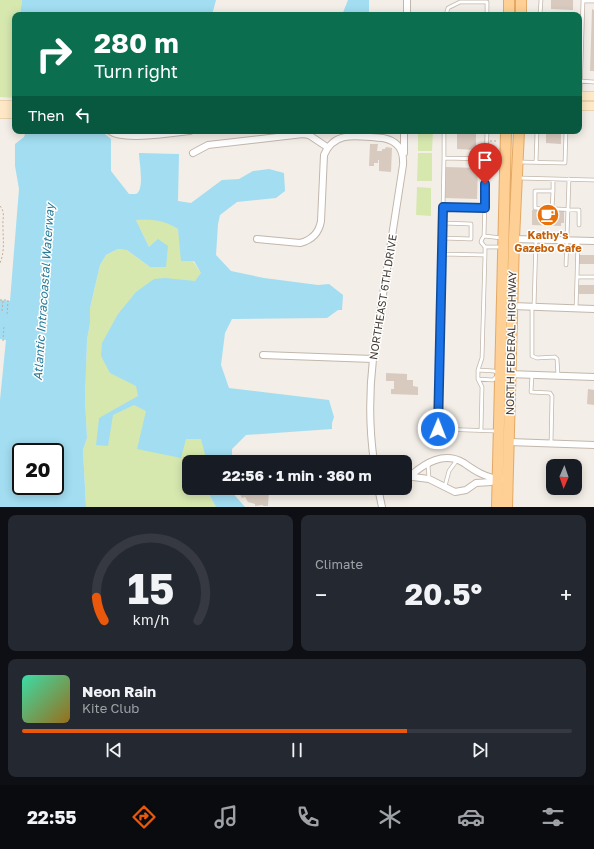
<!DOCTYPE html>
<meta charset="utf-8">
<style>
:root{--surface:#171b24;--page:#242831;--text:#f1f3f6;--muted:#9ea1a6;--line:#363941;--accent:#ea580c}
body{margin:0;font-family:"Golos Text",sans-serif;background:var(--page);color:var(--text);height:100vh;display:flex;flex-direction:column;font-size:15px;white-space:nowrap}
*{box-sizing:border-box;margin:0}
p{font-size:13px;color:var(--muted)}
.icon{flex:none;width:22px;height:22px;fill:none;stroke:currentColor;stroke-width:2;stroke-linecap:round;stroke-linejoin:round}
.map{position:relative;height:507px;overflow:hidden}
.sheet{display:flex;flex-direction:column;gap:8px;padding:8px;background:#0d0f14;flex:1}
.sheet>*{flex:none}
.top-card{position:absolute;left:12px;top:12px;width:570px;height:122px;border-radius:8px;box-shadow:0 2px 10px #0003;background:#0b6e4f;color:#fff;overflow:hidden}
.needle{width:26px;rotate:182deg}
.tools{position:absolute;left:546px;top:459px;display:grid;gap:8px}
.tools a{display:grid;place-items:center;width:36px;height:36px;border-radius:8px;background:var(--surface);box-shadow:0 2px 10px #0003;font-size:20px}
.speed{position:absolute;left:12px;top:443px;display:flex;gap:8px;font-size:20px;font-weight:700;text-align:center}
.speed>*{display:grid;place-content:center;width:52px;height:52px;border-radius:50%;background:var(--surface);box-shadow:0 2px 10px #0003;line-height:1}
.speed .limit{border:2px solid #111;border-radius:6px;background:#fff;color:#111}
.pin{position:absolute;display:grid;place-items:center;width:34px;height:34px;color:#fff;margin:-41px -17px;border-radius:50% 50% 50% 0;rotate:-45deg;box-shadow:0 0 4px #0007}
.pin .icon{rotate:45deg}
.me{position:absolute;width:44px;margin:-22px;rotate:1deg;stroke-linejoin:round;filter:drop-shadow(0 0 3px #0008)}
.turn{display:flex;align-items:center;gap:14px;height:84px;padding:0 16px;font-size:18px}
.turn .icon{width:52px;height:52px;stroke-width:2.5}
.turn b{display:block;font-size:28px;line-height:34px}
.then{display:flex;align-items:center;height:38px;padding:0 16px;background:#0003;gap:8px;font-size:15px}
.big{font-size:30px;font-weight:700;line-height:1.1}
.sheet .tile{flex:1;display:flex;flex-direction:column;justify-content:center;gap:6px;min-width:0;padding:0 14px;border-radius:8px;background:var(--page)}
.sheet .dial{align-items:center;gap:0}
.dial svg{height:104px;overflow:visible;fill:none;stroke:var(--line);stroke-width:7;stroke-linecap:round;text-anchor:middle}
.dial text{fill:var(--text);stroke:none}
.song{display:flex;align-items:center;gap:12px}
.cover{width:48px;height:48px;border-radius:6px;background:linear-gradient(135deg,hsl(160 70% 55%),hsl(40 70% 35%))}
.played{height:4px;border-radius:2px;background:linear-gradient(90deg,var(--accent) 70%,var(--line) 70%)}
.keys{display:flex;justify-content:space-around;direction:ltr}
.heat{display:flex;justify-content:space-between;align-items:center;font-size:22px;direction:ltr}
.sheet .tiles{flex:1;display:grid;gap:8px;grid-template-columns:1fr 1fr}
.tile:last-child{grid-column:span 2}
.trip{position:absolute;left:182px;top:455px;width:230px;height:40px;border-radius:8px;background:var(--surface);box-shadow:0 2px 10px #0003;font-weight:700;line-height:40px;text-align:center}
.tab-bar{display:flex;height:64px;justify-content:space-around;align-items:center;background:#090b0e;color:var(--muted)}
.tab-bar .icon{width:28px;height:28px}
.tab-bar .on{color:var(--accent)}
.tab-bar b{font-size:18px;color:var(--text)}
.map>svg:first-child{display:block}
.green{fill:#d7e8af}
.water{fill:#a2ddf1;fill-rule:evenodd}
.building{fill:#d8cabf}
.lines{fill:none;stroke-linecap:round;stroke-linejoin:round}
.lane-casing{stroke:#c2b7ac;stroke-width:4.5}
.street-casing{stroke:#c2b7ac;stroke-width:8}
.secondary-casing{stroke:#d7bc98;stroke-width:10}
.primary-casing{stroke:#e4a964;stroke-width:12}
.path{stroke:#c1ad9a;stroke-width:1;stroke-dasharray:2 2;stroke-linecap:butt}
.lane{stroke:#fff;stroke-width:3}
.street{stroke:#fff;stroke-width:6}
.secondary{stroke:#ffe8c5;stroke-width:9}
.primary{stroke:#fed095;stroke-width:10}
.route-casing{stroke:#114b97;stroke-width:10}
.route{stroke:#1a73e8;stroke-width:7}
.labels{text-anchor:middle;stroke-width:3;stroke-linejoin:round;paint-order:stroke}
.food-label{font-size:11px;font-weight:bold;fill:#c56008;stroke:#fff}
.street-label{font-size:11px;fill:#463d36;stroke:#fff}
.water-label{font-size:12px;font-style:italic;fill:#2a7d9b;stroke:#fff}
</style>
<div class="map">
<svg width="594" height="507" viewBox="0 0 594 507">
<rect width="100%" height="100%" fill="#f3eee7"/>
<path class="green" d="M 0,0 L 22,0 L 20,15 L 15,15 L 15,98 L 0,97 Z
M 418,131 L 433,131 L 432,151 L 418,151 Z
M 418,153 L 432,153 L 432,181 L 417,181 Z
M 417,187 L 431,188 L 431,216 L 416,215 Z
M 150,219 L 168,222 L 178,229 L 180,242 L 201,273 L 207,462 L 189,462 L 189,488 L 210,488 L 210,496 L 216,507 L 86,507 L 83,450 L 87,438 L 85,399 L 87,340 L 90,323 L 90,308 L 100,265 L 106,255 L 118,249 L 127,250 L 150,267 L 149,247 L 136,220 Z"/>
<path class="water" d="M 22,0 L 216,0 L 212,15 L 20,15 Z
M 348,0 L 369,0 L 369,15 L 342,15 Z
M 26,131 L 103,131 L 105,134 L 111,139 L 111,171 L 129,194 C 130,194 135,194 136,194 C 145,190 139,161 139,153 L 179,154 L 178,201 L 191,203 L 222,180 L 239,179 L 253,171 L 269,169 L 284,173 L 285,191 L 276,198 L 237,202 L 220,215 L 218,224 L 216,255 L 231,271 L 264,278 L 318,285 L 329,284 L 343,295 L 342,310 L 338,310 L 327,318 L 232,319 L 225,333 L 221,365 L 229,388 L 329,400 L 334,417 L 332,423 L 332,429 L 246,435 L 232,449 L 232,462 L 207,462 L 201,439 L 186,439 L 181,458 L 137,449 L 146,411 L 134,405 L 113,415 L 108,446 L 96,445 L 99,418 L 138,396 L 136,386 L 110,373 L 101,356 L 102,343 L 118,314 L 136,292 L 154,279 L 165,278 L 195,281 L 201,273 L 194,261 L 181,261 L 178,229 C 164,220 153,219 136,220 L 149,247 L 158,239 L 168,246 L 166,267 L 150,267 L 127,250 L 118,249 L 106,255 L 100,265 L 90,308 L 90,323 L 87,340 L 85,399 L 87,438 L 83,450 L 86,507 L 0,507 L 0,400 L 6,340 L 0,339 L 0,300 L 10,301 L 19,189 L 15,166 L 15,144 L 24,137 ZM 21,452 L 55,452 L 55,486 L 21,486 Z
M 210,488 L 231,488 L 231,491 L 245,507 L 216,507 L 210,496 Z"/>
<path class="building" d="M 551,0 L 573,0 L 573,10 L 551,9 Z
M 592,9 L 594,10 L 594,71 L 590,71 Z
M 457,131 L 476,131 L 476,150 L 457,149 Z
M 546,131 L 561,131 L 561,144 L 546,143 Z
M 370,144 L 378,144 L 377,151 L 382,151 L 382,149 L 385,149 L 386,147 L 392,148 L 391,172 L 379,171 L 379,160 L 378,160 L 378,163 L 374,163 L 374,166 L 369,166 Z
M 446,167 L 478,168 L 477,199 L 445,198 Z
M 532,210 L 564,211 L 564,223 L 561,223 L 561,226 L 532,225 Z
M 579,255 L 594,255 L 594,264 L 579,264 Z
M 579,285 L 594,285 L 594,294 L 579,294 Z
M 386,373 L 407,374 L 407,380 L 413,380 L 413,386 L 418,387 L 418,395 L 391,394 L 391,389 L 394,389 L 394,381 L 386,381 Z
M 588,389 L 594,390 L 594,405 L 587,404 Z
M 248,488 L 255,488 L 255,490 L 259,494 L 259,492 L 269,491 L 268,506 L 263,506 L 263,505 L 255,506 L 255,504 L 248,502 L 245,497 L 242,498 L 239,493 Z"/>
<g class="lines">
<g class="lane-casing">
<path id="lane" d="M 583,1 L 594,1
M 446,15 L 448,8 L 460,2 L 487,2 L 487,15
M 540,15 L 541,0
M 579,32 L 582,32 L 580,96
M 582,32 L 583,0
M 579,81 L 594,82
M 444,131 L 444,158 L 486,159
M 444,158 L 442,261 L 438,429 L 496,431
M 520,162 L 565,163 L 566,131
M 536,162 L 537,131
M 519,178 L 594,180
M 553,191 L 553,179
M 443,207 L 485,208
M 552,209 L 553,191 L 535,191 L 535,208 L 579,210 L 579,225
M 484,236 L 502,238
M 443,238 L 471,239 L 471,224 L 443,223
M 578,240 L 577,277 L 594,277
M 485,247 L 501,247
M 442,254 L 485,255
M 566,265 L 569,179
M 532,307 L 532,356 L 537,358 L 555,357 L 557,359 L 558,376
M 534,307 L 536,239
M 576,309 L 577,277
M 478,370 L 494,371 L 498,373
M 532,375 L 531,392 L 550,393 L 552,396 L 551,444
M 478,379 L 493,380 L 497,376
M 481,430 L 482,387 L 478,379 L 478,370 L 482,358 L 485,255 L 485,247 L 481,242 L 482,239 L 484,236 L 487,131
M 428,464 L 429,479
M 445,486 L 449,471 L 457,460"/>
</g>
<g class="street-casing">
<path id="street" d="M 407,15 L 407,0
M 110,131 C 122,141 173,133 190,131
M 193,153 L 208,145 L 303,134 L 309,135 L 327,147
M 404,153 L 404,131
M 257,239 L 300,243 C 312,240 319,233 321,221 L 324,155 C 335,129 359,137 383,138 C 398,141 404,150 403,165 L 373,359 C 369,394 369,427 374,462
M 514,239 L 594,241
M 512,306 L 594,309
M 263,355 L 373,359
M 508,374 L 594,377
M 509,442 L 594,445
M 405,476 L 429,479 L 455,492 L 466,490 L 476,483 L 491,482 L 497,478
M 410,476 C 425,463 444,451 464,463 C 475,471 486,478 501,479
M 378,488 L 382,507"/>
</g>
<g class="secondary-casing">
<path id="secondary" d="M 579,96 L 594,96
M 0,105 L 15,105
M 579,106 L 594,106
M 0,114 L 15,114"/>
</g>
<g class="primary-casing">
<path id="primary" d="M 521,0 L 521,15
M 509,15 L 509,0
M 497,507 L 506,131
M 507,507 L 514,239 L 519,131"/>
</g>
<path class="path" d="M 490,141 L 498,141
M 0,206 C 6,213 2,219 3,227 C 3,240 5,251 0,263
M 0,300 L 8,300 L 7,316
M 2,311 L 3,301
M 3,341 L 4,325"/>
<use href="#lane" class="lane"/>
<use href="#street" class="street"/>
<use href="#secondary" class="secondary"/>
<use href="#primary" class="primary"/>
</g>
<g class="lines">
<g class="route-casing">
<path id="route" d="M 438,429 L 443,207 L 485,208 L 485,184"/>
</g>
<use href="#route" class="route"/>
</g>
<defs>
<g id="cafe-disc" transform="scale(1.15)"><circle r="9.5" fill="#e8710a" stroke="#fff"/><path d="M-5.5-4.5H6V0H3Q3 3.5 0 3.5H-2.5Q-5.5 3.5-5.5 0ZM3-3.2v2h1.7v-2ZM-6 4.5H4V6H-6Z" fill="#fff"/></g>
</defs>
<g fill-rule="evenodd">
<use href="#cafe-disc" x="548" y="215"/>
</g>
<g class="labels">
<g class="food-label">
<text x="548" y="239">Kathy's<tspan x="548" dy="13">Gazebo Cafe</tspan></text>
</g>
<g class="street-label">
<text transform="translate(383 297) rotate(-81)" y="4">NORTHEAST 6TH DRIVE</text>
<text transform="translate(511 343) rotate(-89)" y="4">NORTH FEDERAL HIGHWAY</text>
</g>
<g class="water-label">
<text transform="translate(44 292) rotate(-86)" y="4">Atlantic Intracoastal Waterway</text>
</g>
</g>
</svg>
<div class="tools">
<a><svg class="needle" viewBox="-14 -14 28 28"><path d="M0-13l5 13h-10z" fill="#e53935"/><path d="M0 13l5-13h-10z" fill="#9ea1a6"/></svg></a>
</div>
<div class="speed"><div class="limit">20</div></div>
<div class="pin" style="left:485px;top:184px;background:#d93025"><svg class="icon" aria-label="arrive" viewBox="0 0 24 24"><path d="M6 21V4h12l-3 4 3 4H6"/></svg></div>
<svg class="me" style="left:438px;top:429px" viewBox="-20 -20 40 40"><circle r="17" fill="#1a73e8" stroke="#fff" stroke-width="3"/><path d="M0-11L8 9 0 5-8 9z" fill="#fff"/></svg>
<div class="trip">22:56 · 1 min · 360 m</div>
<div class="top-card">
<div class="turn"><svg class="icon" aria-label="right" viewBox="0 0 24 24"><path d="M7 20v-9h11M14 6l5 5-5 5"/></svg><div><b>280 m</b>Turn right</div></div>
<div class="then">Then<svg class="icon" aria-label="left" viewBox="0 0 24 24"><path d="M17 20v-9H6M10 6l-5 5 5 5"/></svg></div>
</div>
</div>
<section class="sheet">
<div class="tiles">
<div class="tile dial"><svg viewBox="0 0 100 80">
<path d="M14 69A42 42 0 1 1 86 69"/>
<path d="M14 69A42 42 0 0 1 8 51" stroke="#ea580c"/>
<text x="50" y="56" font-size="32" font-weight="700">15</text>
<text x="50" y="72" font-size="11">km/h</text>
</svg></div>
<div class="tile"><p>Climate</p>
<div class="heat"><a>−</a><b class="big">20.5°</b><a>+</a></div>
</div>
<div class="tile">
<div class="song"><i class="cover"></i><div><b>Neon Rain</b><p>Kite Club</p></div></div>
<div class="played"></div>
<div class="keys"><svg class="icon" aria-label="previous" viewBox="0 0 24 24"><path d="M18 5L8 12l10 7zM5 5v14"/></svg><svg class="icon" aria-label="pause" viewBox="0 0 24 24"><path d="M8 5v14M16 5v14"/></svg><svg class="icon" aria-label="next" viewBox="0 0 24 24"><path d="M6 5l10 7-10 7zM19 5v14"/></svg></div>
</div>
</div>
</section>
<nav class="tab-bar">
<b>22:55</b>
<svg class="icon on" aria-label="directions" viewBox="0 0 24 24"><path d="M12 3l9 9-9 9-9-9zM9 14v-3h6M13 9l2 2-2 2"/></svg>
<svg class="icon" aria-label="music" viewBox="0 0 24 24"><path d="M9 18V5l10-2v13"/><circle cx="6" cy="18" r="3"/><circle cx="16" cy="16" r="3"/></svg>
<svg class="icon" aria-label="phone" viewBox="0 0 24 24"><path d="M5 4h4l2 5-3 2q2 4 5 5l2-3 5 2v4C11 20 4 13 5 4z"/></svg>
<svg class="icon" aria-label="climate" viewBox="0 0 24 24"><path d="M12 3v18M4 7l16 10M4 17L20 7"/></svg>
<svg class="icon" aria-label="car" viewBox="0 0 24 24"><path d="M5 17H2v-5l4-1 3-4h7l3 4 3 1v5h-3M9 17h6M6 11h13"/><circle cx="7" cy="17" r="2"/><circle cx="17" cy="17" r="2"/></svg>
<svg class="icon" aria-label="filters" viewBox="0 0 24 24"><path d="M4 7h16M4 17h16"/><circle cx="9" cy="7" r="2"/><circle cx="15" cy="17" r="2"/></svg>
</nav>
